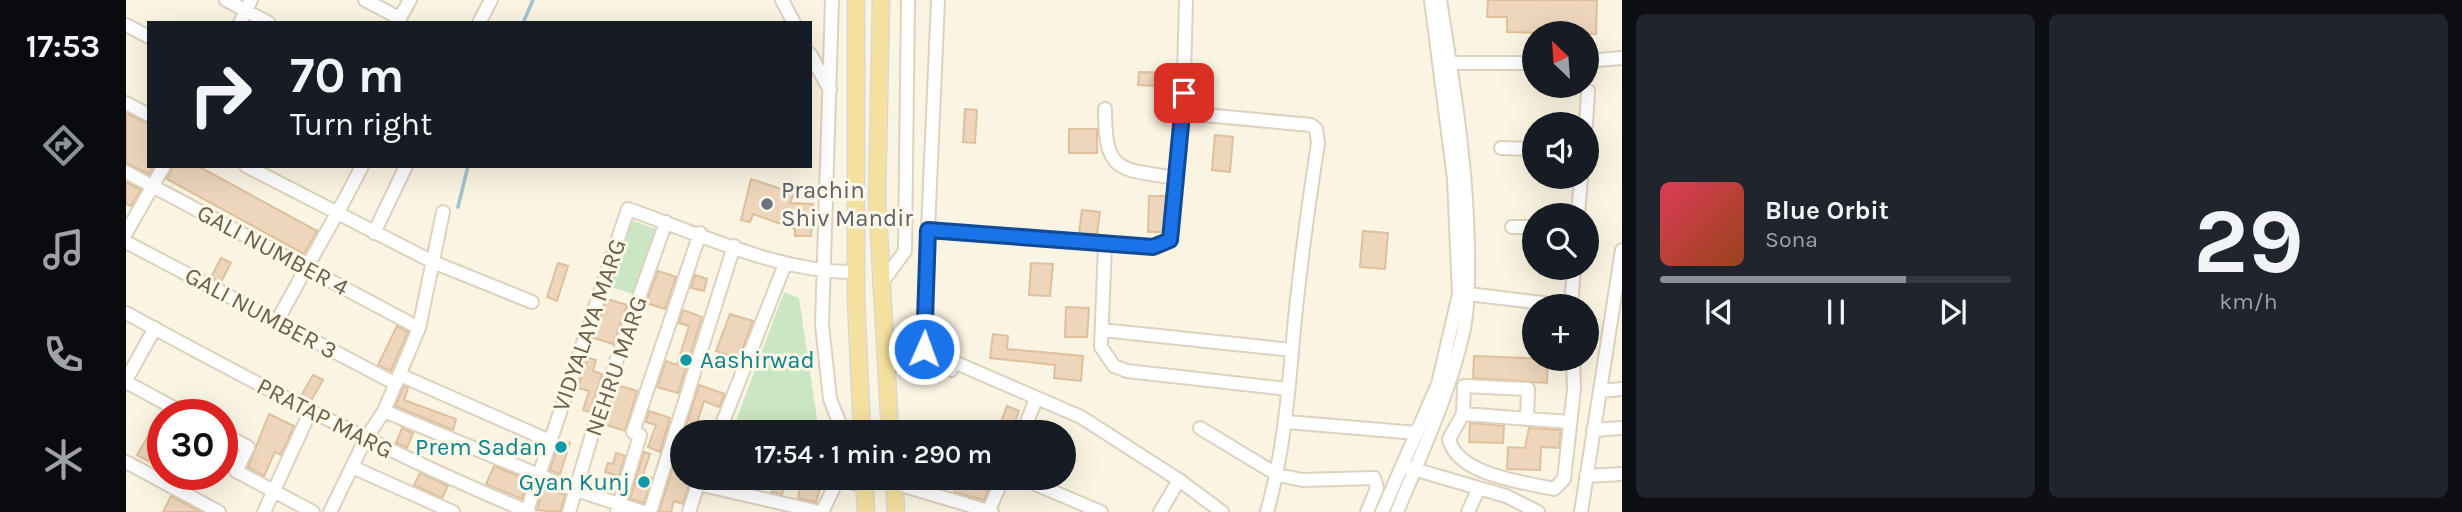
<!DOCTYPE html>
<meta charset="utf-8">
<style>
:root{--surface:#171b24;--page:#20242c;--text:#f1f3f6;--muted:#9ea1a6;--line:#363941;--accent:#8c9099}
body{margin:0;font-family:Karla,sans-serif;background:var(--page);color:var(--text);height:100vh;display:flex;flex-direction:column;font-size:26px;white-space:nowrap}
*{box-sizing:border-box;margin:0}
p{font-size:23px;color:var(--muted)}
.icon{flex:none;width:38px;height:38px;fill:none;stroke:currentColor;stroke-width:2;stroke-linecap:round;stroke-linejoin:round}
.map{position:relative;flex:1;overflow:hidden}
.sheet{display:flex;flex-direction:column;gap:14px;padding:14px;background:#0d0f14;width:840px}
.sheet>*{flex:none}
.hud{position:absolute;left:21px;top:21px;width:665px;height:147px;border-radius:0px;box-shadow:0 7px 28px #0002;background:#171b24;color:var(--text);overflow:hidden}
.needle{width:46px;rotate:335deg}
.fabs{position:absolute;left:1396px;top:21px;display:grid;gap:14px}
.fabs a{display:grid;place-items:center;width:77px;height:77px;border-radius:50%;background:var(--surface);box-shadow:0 7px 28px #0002;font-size:35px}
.speed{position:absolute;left:21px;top:399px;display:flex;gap:14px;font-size:35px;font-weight:700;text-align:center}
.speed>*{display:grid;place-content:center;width:91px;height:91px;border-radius:50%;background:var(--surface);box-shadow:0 7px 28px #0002;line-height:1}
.speed .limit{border:10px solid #d22;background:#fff;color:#111}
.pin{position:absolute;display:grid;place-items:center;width:60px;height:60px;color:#fff;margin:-30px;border-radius:14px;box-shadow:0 4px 10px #0006}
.me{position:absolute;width:77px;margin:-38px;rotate:2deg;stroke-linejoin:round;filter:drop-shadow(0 0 5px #0008)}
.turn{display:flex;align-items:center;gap:24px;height:147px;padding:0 28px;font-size:32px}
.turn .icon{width:91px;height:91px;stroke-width:2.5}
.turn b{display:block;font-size:49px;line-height:60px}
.sheet .tile{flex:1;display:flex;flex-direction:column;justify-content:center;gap:10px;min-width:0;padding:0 24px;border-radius:10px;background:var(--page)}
.sheet .dial{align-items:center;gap:0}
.dial b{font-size:91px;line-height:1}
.song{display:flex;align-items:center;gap:21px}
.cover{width:84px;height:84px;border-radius:10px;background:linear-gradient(135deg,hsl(350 70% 55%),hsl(20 70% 35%))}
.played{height:7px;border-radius:4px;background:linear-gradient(90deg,var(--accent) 70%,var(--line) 70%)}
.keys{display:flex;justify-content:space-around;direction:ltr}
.sheet .tiles{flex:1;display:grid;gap:14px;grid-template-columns:repeat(2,1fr)}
.trip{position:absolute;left:544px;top:420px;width:406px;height:70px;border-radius:35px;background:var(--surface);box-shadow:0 7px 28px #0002;font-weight:600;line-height:70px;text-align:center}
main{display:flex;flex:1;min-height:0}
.dock{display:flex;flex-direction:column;width:126px;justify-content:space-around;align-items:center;background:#090b0e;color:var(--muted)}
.dock .icon{width:49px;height:49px}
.dock .current{color:var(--accent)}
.dock b{font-size:32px;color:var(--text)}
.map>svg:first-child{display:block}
.green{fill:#cbe6c2}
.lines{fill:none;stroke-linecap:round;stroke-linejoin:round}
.stream{stroke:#9fc3d2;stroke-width:3.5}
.building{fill:#edd6bc;stroke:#dec09d;stroke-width:2}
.minor-casing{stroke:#ddd1bf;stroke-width:16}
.major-casing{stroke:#dcd8d4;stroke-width:19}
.minor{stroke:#fff;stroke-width:12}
.major{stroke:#f4e19f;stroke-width:16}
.route-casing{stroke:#114b97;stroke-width:18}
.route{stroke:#1a73e8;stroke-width:12}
.worship-dot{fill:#6b7280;stroke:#fdf8e7;stroke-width:2.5}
.culture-dot{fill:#0f9aa8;stroke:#fdf8e7;stroke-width:2.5}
.labels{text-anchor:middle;stroke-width:6;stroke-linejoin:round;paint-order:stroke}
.worship-label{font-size:24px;fill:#5b616d;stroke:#fdf8e7;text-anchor:start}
.street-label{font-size:24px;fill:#6f5d4b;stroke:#fdf8e7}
.culture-label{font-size:24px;fill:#0d838f;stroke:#fdf8e7;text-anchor:end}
</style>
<main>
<nav class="dock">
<b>17:53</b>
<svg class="icon current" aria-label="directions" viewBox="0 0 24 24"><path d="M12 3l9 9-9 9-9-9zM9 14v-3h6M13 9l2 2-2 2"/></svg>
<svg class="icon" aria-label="music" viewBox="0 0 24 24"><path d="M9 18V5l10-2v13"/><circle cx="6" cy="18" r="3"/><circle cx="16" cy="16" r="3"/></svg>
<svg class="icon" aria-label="phone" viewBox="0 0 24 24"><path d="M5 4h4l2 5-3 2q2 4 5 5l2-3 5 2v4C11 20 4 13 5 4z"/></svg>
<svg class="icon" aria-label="climate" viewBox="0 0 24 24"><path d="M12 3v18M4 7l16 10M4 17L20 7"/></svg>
</nav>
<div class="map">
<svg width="1496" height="512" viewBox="0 0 1496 512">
<rect width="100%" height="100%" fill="#faf4e2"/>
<path class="green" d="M 505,220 L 533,230 L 510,295 L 482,286 Z
M 658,292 L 673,298 L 693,432 L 606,432 Z"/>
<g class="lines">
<path class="stream" d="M 397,23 L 407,0
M 332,207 L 342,166"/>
</g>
<path class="building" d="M 1362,0 L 1471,0 L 1470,34 L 1381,32 L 1381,17 L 1361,17 Z
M 1013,72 L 1047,73 L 1046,87 L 1012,85 Z
M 839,109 L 851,110 L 849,143 L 837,142 Z
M 0,113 L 23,124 L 23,166 L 28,166 L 23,174 L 0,163 Z
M 943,129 L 971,129 L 971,153 L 943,153 Z
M 1089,135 L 1107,137 L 1104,172 L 1086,170 Z
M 47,166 L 72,166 L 191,231 L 178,254 L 41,179 Z
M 625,179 L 668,193 L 664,203 L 687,204 L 685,236 L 669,236 L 669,229 L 627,214 L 624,222 L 615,220 Z
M 0,182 L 15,190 L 5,206 L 0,204 Z
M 1023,196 L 1041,196 L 1037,232 L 1022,232 Z
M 956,210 L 974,212 L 971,234 L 953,233 Z
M 1237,231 L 1262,233 L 1259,269 L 1234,267 Z
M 95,258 L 105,263 L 95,282 L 85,277 Z
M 432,263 L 442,266 L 431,301 L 421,297 Z
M 905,263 L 927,264 L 924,296 L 903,295 Z
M 532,271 L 550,277 L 539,309 L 520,303 Z
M 569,275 L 581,279 L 578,291 L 565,288 Z
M 481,299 L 501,305 L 487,344 L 468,338 Z
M 940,307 L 963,308 L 961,337 L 939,337 Z
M 557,310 L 576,317 L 552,393 L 531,387 L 540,361 L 551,365 L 563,326 L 553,323 Z
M 604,314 L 627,321 L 613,358 L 590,351 Z
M 271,326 L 282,332 L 265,371 L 252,365 Z
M 867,334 L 882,336 L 881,349 L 957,356 L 955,381 L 928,378 L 929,365 L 864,358 Z
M 1348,356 L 1422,359 L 1421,383 L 1347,378 Z
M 462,358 L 470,360 L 467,371 L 476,374 L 464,412 L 457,410 L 463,391 L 452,388 Z
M 187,375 L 197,380 L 185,401 L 175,396 Z
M 491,385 L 511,391 L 499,431 L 478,424 Z
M 573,385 L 599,394 L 593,407 L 578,401 L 568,432 L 558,432 Z
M 278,386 L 282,388 L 278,400 L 330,419 L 327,430 L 269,406 Z
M 881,406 L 893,411 L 885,432 L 871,432 Z
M 523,411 L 544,418 L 534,452 L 522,447 L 530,425 L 520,422 Z
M 143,414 L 168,426 L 155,455 L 149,452 L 138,476 L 122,467 Z
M 1344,423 L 1378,426 L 1377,443 L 1343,442 Z
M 276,428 L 287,433 L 281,448 L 270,443 Z
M 1403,428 L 1435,430 L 1433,448 L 1415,447 L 1414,470 L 1381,469 L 1382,447 L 1399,448 Z
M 25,431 L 36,437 L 22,461 L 11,455 Z
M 556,438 L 556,478 L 565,478 L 564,482 L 557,504 L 548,501 L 545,512 L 533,512 Z
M 434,440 L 444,443 L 434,474 L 424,470 Z
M 518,452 L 524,454 L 517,475 L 526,478 L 518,503 L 504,499 Z
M 490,453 L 499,456 L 493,476 L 479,472 L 482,463 L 487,464 Z
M 368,466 L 402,480 L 396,499 L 360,484 Z
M 294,473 L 322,486 L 316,498 L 288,485 Z
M 650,478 L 661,478 L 656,494 L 646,492 Z
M 676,478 L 696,482 L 690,502 L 672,498 Z
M 833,480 L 862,491 L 858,500 L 828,492 Z
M 418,487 L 439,495 L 434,512 L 411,510 Z
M 45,496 L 75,512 L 37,512 Z"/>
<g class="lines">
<g class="minor-casing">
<path id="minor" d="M 100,0 L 143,23
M 239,0 L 273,18
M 656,0 L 668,23
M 706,0 L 696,325 L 704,399 L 717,432
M 114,23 L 125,0
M 271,23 L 284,0
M 353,23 L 365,0
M 0,25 L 23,37
M 684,54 L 704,90
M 1461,61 L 1496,58
M 1319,63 L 1409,63
M 0,103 L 23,115
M 979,109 C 979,174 993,169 1051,178
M 1057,113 L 1060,0
M 1460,124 L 1462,91
M 1375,148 L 1409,149
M 120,166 L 307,262 L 406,302
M 0,172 L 293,328
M 1452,215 L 1455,177
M 1386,227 L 1409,227
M 802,230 L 812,0
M 0,233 L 38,166
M 248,233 L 280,166
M 0,242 L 270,384
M 979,244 L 975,347 L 988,366 L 1001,371 L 1162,389
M 754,285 L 779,251 L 782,0
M 1342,294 L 1442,306
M 1445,306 L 1448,268
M 0,313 C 132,385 264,454 403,512
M 151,322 C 178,269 210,219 236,166
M 976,330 L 1166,350
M 760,337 L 798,349 L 955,417 L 1053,480 L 1096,512
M 798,349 L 802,230 L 1027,247 C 1037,245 1043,243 1046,233 L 1057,113 L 1185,125 L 1190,129 L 1192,143 C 1183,201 1175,259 1169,318 C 1163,384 1159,448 1141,512
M 760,353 L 825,370
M 274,375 L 424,441
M 0,380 L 29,328
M 0,382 L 61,415
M 1474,391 L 1496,389
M 258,411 L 444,488 L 517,512
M 1337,414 L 1338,386 L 1402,389 L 1401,419
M 1161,422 L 1291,433
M 1443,422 L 1337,414 L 1323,439 C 1331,475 1397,482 1428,489 L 1438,479 L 1448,389 L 1447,359
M 1074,428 L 1152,475 L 1176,480 L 1248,478 L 1251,488 L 1241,512
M 1467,430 L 1496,428
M 593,432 L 659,264
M 897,432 L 910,399
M 96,433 L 122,447 L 110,471 L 187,512
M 0,462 L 93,512
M 226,467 L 327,512
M 1284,468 L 1380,496 L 1412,512
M 1460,476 L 1496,474
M 707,478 L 739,486
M 895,478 L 975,512
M 768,483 L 866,512
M 572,484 L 694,512
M 401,511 L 502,209 C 574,234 654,273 730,272
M 138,512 L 184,412
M 204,512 L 239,440 L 258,411 L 293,328 L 317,212
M 443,512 L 476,401 L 540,222
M 491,512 L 514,435 L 507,432 L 574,233
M 524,512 L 608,246
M 563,512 L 574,478
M 696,512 L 712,479
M 862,512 L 877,478
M 1034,512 L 1053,480
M 1256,512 L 1312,384 L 1333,294 L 1328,179 L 1305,0
M 1271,512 C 1295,454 1323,395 1337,333 C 1343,305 1342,276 1342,248 C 1341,164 1327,83 1314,0
M 1342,512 L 1352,490
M 1455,512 L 1496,250"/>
</g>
<g class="major-casing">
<path id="major" d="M 730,0 L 730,299 L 736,432
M 755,0 L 751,198 L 764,432
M 738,478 L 740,512
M 768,478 L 770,512"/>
</g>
<use href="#minor" class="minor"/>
<use href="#major" class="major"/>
</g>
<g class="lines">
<g class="route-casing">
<path id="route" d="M 798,349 L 802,230 L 1027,247 L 1044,240 L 1058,93"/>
</g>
<use href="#route" class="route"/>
</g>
<circle class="worship-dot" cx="641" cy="204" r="7"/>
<g class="culture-dot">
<circle cx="560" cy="360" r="7"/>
<circle cx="435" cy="447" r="7"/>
<circle cx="518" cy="482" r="7"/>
</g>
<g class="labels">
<g class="worship-label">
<text x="655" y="198">Prachin<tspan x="655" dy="28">Shiv Mandir</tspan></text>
</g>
<g class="street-label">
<text transform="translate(147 250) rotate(28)" y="8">GALI NUMBER 4</text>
<text transform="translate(135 313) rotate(28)" y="8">GALI NUMBER 3</text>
<text transform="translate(463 325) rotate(-71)" y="8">VIDYALAYA MARG</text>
<text transform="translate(490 366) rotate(-71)" y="8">NEHRU MARG</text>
<text transform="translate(199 418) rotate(27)" y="8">PRATAP MARG</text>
</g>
<g class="culture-label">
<text x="574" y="368" text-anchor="start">Aashirwad</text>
<text x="421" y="455">Prem Sadan</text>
<text x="504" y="490">Gyan Kunj</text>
</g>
</g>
</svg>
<div class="fabs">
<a><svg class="needle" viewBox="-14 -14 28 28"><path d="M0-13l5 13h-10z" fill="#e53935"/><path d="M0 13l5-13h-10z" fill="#9ea1a6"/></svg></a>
<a><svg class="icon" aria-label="sound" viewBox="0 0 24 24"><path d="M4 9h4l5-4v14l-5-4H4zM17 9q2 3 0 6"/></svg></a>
<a><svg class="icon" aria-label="search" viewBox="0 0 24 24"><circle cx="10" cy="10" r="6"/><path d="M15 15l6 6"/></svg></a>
<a>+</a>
</div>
<div class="speed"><div class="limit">30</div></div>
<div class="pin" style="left:1058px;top:93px;background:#d93025"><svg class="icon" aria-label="arrive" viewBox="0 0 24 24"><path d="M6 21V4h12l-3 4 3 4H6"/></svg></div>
<svg class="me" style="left:798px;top:349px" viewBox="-20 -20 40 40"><circle r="17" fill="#1a73e8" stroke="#fff" stroke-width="3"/><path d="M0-11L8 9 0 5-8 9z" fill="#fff"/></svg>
<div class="trip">17:54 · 1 min · 290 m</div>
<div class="hud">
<div class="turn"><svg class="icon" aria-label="right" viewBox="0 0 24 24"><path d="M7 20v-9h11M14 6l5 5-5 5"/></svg><div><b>70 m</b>Turn right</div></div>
</div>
</div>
<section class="sheet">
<div class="tiles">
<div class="tile">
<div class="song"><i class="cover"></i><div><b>Blue Orbit</b><p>Sona</p></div></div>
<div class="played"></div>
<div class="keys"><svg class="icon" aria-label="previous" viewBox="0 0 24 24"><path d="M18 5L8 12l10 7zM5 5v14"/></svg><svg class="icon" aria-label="pause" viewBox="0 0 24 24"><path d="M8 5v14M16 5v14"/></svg><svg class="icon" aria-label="next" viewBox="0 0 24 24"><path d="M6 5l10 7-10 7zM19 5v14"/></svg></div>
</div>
<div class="tile dial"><b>29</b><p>km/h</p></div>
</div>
</section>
</main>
